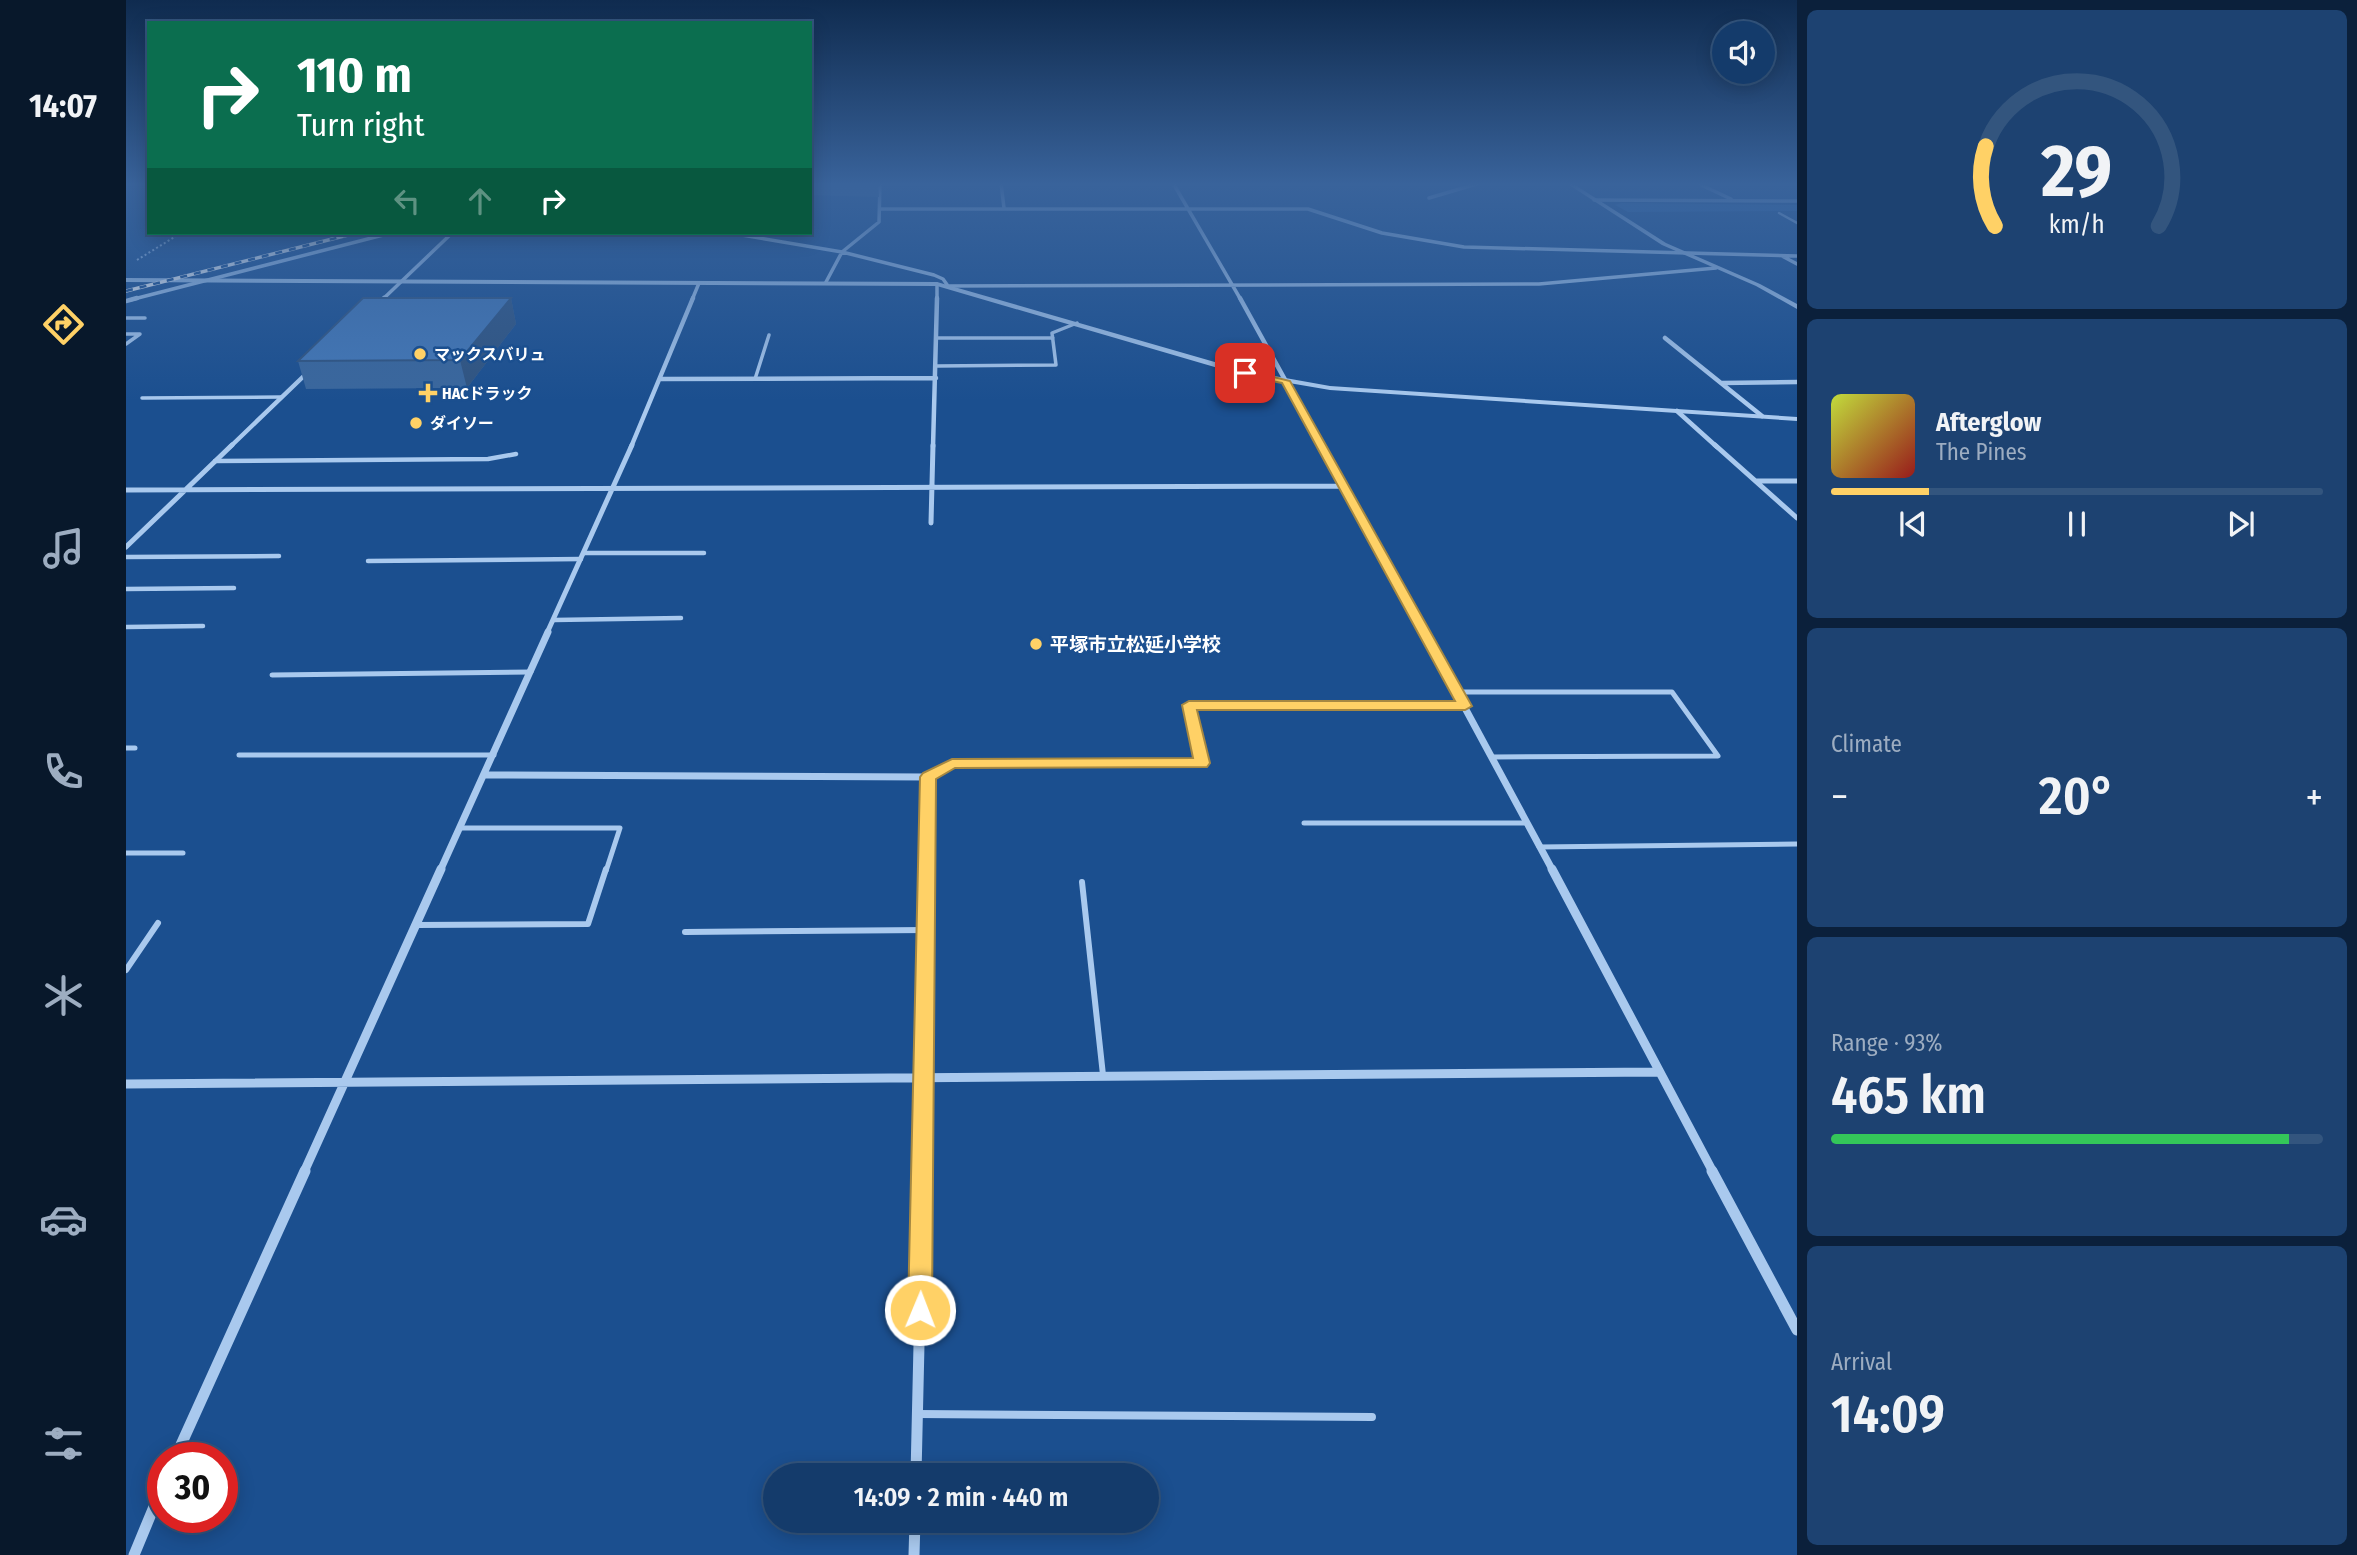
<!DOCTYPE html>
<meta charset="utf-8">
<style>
:root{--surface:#143b6b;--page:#1d4271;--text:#f1f3f6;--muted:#9dadc1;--line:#33557e;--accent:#ffd166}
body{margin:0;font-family:"Fira Sans Condensed","Noto Sans JP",sans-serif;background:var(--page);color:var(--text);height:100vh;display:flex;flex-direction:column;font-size:26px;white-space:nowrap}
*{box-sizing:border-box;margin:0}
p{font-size:23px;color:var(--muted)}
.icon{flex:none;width:38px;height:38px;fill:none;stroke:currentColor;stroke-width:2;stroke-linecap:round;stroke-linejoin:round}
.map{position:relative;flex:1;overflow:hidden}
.details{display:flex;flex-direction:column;gap:10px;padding:10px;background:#0b203b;width:560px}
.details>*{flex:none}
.banner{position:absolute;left:21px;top:21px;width:665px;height:214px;border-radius:0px;box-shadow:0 4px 18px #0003,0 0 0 2px var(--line);background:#0b6e4f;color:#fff;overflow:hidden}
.fabs{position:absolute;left:1586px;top:21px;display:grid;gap:14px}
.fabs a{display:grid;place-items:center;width:63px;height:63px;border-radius:50%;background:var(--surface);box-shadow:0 4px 18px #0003,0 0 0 2px var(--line);font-size:35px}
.speed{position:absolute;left:21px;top:1442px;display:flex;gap:14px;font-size:35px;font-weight:700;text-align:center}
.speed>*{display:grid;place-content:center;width:91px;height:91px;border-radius:50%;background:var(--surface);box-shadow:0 4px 18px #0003,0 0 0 2px var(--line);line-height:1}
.speed .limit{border:10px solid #d22;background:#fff;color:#111}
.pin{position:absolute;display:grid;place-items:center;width:60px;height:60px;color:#fff;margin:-30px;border-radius:14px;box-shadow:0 4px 10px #0006}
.me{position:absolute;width:77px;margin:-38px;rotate:1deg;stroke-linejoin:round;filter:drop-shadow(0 0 5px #0008)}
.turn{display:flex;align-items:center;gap:24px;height:147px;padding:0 35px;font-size:32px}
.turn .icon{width:91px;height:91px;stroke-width:2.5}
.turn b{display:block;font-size:49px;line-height:60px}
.lanes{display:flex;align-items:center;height:66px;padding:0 35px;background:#0003;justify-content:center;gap:35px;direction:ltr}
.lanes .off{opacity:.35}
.big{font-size:52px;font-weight:600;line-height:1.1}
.details .card{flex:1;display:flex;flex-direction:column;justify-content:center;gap:10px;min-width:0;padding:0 24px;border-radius:10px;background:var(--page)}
.details .dial{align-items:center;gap:0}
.dial svg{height:182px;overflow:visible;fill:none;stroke:var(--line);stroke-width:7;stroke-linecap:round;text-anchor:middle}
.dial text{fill:var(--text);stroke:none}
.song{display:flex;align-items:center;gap:21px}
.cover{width:84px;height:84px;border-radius:10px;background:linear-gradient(135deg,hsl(70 70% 55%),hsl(0 70% 35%))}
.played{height:7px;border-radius:4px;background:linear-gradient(90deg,var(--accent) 20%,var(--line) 20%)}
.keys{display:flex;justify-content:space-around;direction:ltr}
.heat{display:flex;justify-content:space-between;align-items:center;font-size:38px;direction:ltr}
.charge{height:10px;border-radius:5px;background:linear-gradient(90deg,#34c759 93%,var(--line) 0)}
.trip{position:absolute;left:637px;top:1463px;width:396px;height:70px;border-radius:35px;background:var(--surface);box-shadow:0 4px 18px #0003,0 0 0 2px var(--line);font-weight:600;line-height:70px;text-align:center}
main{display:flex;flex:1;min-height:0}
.tab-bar{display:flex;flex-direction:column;width:126px;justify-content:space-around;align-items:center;background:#08182b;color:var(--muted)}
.tab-bar .icon{width:49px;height:49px}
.tab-bar .current{color:var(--accent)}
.tab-bar b{font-size:32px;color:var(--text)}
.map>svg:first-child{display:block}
.green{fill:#2e69ad}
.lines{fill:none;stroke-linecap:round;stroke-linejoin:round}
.path{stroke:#a9c9ee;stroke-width:2;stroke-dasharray:2 2.5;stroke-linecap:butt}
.service-far5{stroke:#a9c9ee;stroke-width:2.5}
.service-far4{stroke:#a9c9ee;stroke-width:3.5}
.service-far3{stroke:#a9c9ee;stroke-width:4.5}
.service-far2{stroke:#a9c9ee;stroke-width:5}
.service-far1{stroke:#a9c9ee;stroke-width:6}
.service{stroke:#a9c9ee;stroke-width:8}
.minor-far5{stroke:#a9c9ee;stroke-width:3.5}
.minor-far4{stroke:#a9c9ee;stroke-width:4.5}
.minor-far3{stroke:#a9c9ee;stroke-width:5}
.minor-far2{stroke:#a9c9ee;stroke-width:7}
.minor-far1{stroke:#a9c9ee;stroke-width:9}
.minor{stroke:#a9c9ee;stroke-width:11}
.tertiary{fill:#a9c9ee;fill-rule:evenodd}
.rail-casing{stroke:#fff;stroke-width:3.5}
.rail{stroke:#1b4f8f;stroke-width:2.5;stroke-dasharray:7;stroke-linecap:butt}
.wall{fill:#3a679d}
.shaded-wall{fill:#305480}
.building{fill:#4478b7;stroke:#305480;stroke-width:2}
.route{fill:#ffd166;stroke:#a68842;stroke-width:2}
.poi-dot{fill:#ffd166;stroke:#1b4f8f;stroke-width:2.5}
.labels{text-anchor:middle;stroke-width:5;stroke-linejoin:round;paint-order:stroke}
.far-poi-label{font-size:16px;font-weight:bold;fill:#fff;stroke:#1b4f8f;text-anchor:start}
.poi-label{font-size:19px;font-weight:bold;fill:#fff;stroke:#1b4f8f;text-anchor:start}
</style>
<main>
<nav class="tab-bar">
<b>14:07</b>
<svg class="icon current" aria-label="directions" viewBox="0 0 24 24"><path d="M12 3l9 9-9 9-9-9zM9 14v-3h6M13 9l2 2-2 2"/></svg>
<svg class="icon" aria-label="music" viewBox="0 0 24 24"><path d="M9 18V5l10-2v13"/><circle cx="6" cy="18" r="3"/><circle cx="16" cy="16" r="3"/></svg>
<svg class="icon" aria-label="phone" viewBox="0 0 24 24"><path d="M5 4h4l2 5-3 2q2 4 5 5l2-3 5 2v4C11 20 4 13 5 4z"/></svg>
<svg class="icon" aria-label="climate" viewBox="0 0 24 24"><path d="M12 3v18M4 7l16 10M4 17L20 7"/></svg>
<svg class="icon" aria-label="car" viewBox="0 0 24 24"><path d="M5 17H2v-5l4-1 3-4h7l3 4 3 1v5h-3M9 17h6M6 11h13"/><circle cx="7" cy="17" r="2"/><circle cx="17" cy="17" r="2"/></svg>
<svg class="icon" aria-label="filters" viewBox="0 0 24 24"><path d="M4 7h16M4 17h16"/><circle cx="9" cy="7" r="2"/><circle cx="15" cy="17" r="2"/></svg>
</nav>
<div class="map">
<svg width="1671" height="1555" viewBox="0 0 1671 1555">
<rect width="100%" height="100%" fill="#1b4f8f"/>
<path class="green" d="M 1495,203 L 1671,205 L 1671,211 L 1502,212 L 1489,205 Z"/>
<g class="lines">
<path class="path" d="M 11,260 L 55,233"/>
<path class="service-far5" d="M 1653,213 L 1671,223"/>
<path class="service-far4" d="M 0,318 L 19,318
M 0,334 L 14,334 L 0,344
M 811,338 L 927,338
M 811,366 L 930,365 L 926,333 L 951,323
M 629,379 L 643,335
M 16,398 L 155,397"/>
<path class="service-far3" d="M 89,461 L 362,459 L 390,454
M 458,553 L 578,553
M 0,557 L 153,556
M 242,561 L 455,559
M 0,589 L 108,588
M 428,620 L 555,618
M 0,627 L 77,626"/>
<path class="service-far2" d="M 146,675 L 405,672
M 1331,692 L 1546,692 L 1592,756 L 1366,757
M 0,748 L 9,748
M 113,755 L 368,755
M 1178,823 L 1401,823
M 335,828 L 494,828 L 480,871
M 1413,847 L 1671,844
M 0,853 L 57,853"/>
<path class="service-far1" d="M 956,882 L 977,1075
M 290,925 L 462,924 L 480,869
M 559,932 L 801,930
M 0,970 L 32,923"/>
<path class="service" d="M 791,1414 L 1246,1417"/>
<path class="minor-far5" d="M 875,183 L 878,208
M 1047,183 L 1115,300
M 1571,183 L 1605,199
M 1303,198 L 1354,183
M 1468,200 L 1671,201
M 754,209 L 1182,209 L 1256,233 L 1338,247 L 1671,256
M 604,233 L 716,252 L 808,275 L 817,279 L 822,286 L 1413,284 L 1590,268
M 1656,256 L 1671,264
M 700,282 L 716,252 L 753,222 L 754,183
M 4,300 L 265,233
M 256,300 L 326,233
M 566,300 L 573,283
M 811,300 L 811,284"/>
<path class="minor-far4" d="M 1114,298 L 1196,447
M 0,301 L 11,298
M 251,305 L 258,298
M 1539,338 L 1636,416
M 535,379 L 810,378
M 1595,383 L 1671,382
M 1551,411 L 1591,447
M 104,447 L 182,372
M 505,447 L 567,298
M 807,447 L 811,298"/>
<path class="minor-far3" d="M 1195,445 L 1299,633
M 1589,445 L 1671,518
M 1630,481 L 1671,481
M 0,490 L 1218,486
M 805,523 L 807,445
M 0,547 L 106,445
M 421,633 L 506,445"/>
<path class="minor-far2" d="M 1298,632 L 1427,871
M 359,775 L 802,777 L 826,763 L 1076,763 L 1063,705 L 1339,706
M 314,871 L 422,632
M 801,871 L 802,777"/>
<path class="minor-far1" d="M 1426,869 L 1587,1172
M 0,1084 L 1532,1072
M 178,1172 L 315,869
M 797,1172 L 801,869"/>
<path class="minor" d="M 1586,1171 L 1671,1330
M 49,1458 L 179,1171
M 790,1475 L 797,1171
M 8,1555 L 37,1485
M 788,1555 L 789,1521"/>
<path class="tertiary" d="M 1446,183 L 1540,243 L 1634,284 L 1671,304 L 1671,309 L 1630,286 L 1536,245 L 1440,183 Z
M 0,278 L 811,282 L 1120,371 L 1204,386 L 1671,417 L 1671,421 L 1204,390 L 1116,375 L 811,286 L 0,282 Z"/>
<g class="rail-casing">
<path id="rail" d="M 0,291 L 230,233"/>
</g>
<use href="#rail" class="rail"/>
</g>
<path class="wall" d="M 684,183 L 752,183 L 753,197 L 684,195 Z
M 385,298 L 390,324 L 341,388 L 180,389 L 172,361 Z"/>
<path class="shaded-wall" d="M 385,298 L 390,324 L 341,388 L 334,360 Z"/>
<path class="building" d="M 237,298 L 385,298 L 334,360 L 172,361 Z"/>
<linearGradient id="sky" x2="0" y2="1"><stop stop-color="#0f2b4f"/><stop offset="0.46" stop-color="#39639b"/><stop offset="1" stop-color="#39639b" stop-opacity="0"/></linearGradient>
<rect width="1671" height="401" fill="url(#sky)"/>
<path class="route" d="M 1119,370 L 1164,381 L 1346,706 L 1339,710 L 1071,710 L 1084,763 L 1081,767 L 829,768 L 810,779 L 806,1310 L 802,1318 L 794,1321 L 785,1318 L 782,1310 L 794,777 L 797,773 L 826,759 L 1067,758 L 1056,705 L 1063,701 L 1329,701 L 1156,383 L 1115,375 L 1115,371 Z"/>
<g class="poi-dot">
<circle cx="294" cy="354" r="7"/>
<path d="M298.5 382.5h7v7h7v7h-7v7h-7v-7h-7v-7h7z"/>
<circle cx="290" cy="423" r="7"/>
<circle cx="910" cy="644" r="7"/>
</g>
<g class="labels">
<g class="far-poi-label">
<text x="308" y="360">マックスバリュ</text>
<text x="316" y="399">HACドラック</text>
<text x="304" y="429">ダイソー</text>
</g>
<g class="poi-label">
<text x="924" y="651">平塚市立松延小学校</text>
</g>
</g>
</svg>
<div class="fabs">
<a><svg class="icon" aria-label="sound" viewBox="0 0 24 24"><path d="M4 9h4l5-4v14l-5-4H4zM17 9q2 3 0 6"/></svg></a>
</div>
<div class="speed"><div class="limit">30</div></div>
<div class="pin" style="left:1119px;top:373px;background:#d93025"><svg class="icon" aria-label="arrive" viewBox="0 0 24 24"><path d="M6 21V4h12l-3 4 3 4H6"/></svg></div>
<svg class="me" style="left:794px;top:1310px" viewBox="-20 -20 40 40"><circle r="17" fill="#ffd166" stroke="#fff" stroke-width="3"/><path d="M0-11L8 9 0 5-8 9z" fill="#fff"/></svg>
<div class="trip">14:09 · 2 min · 440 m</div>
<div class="banner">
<div class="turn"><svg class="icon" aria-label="right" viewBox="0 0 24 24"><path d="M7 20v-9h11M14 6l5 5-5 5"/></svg><div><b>110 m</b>Turn right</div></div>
<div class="lanes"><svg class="icon off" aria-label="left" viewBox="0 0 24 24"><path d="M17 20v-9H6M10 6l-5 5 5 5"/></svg><svg class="icon off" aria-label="ahead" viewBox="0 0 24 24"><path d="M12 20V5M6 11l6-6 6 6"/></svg><svg class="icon" aria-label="right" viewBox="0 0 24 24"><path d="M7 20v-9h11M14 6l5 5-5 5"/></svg></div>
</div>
</div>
<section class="details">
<div class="card dial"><svg viewBox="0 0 100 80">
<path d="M14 69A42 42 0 1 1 86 69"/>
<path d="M14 69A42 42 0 0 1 10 34" stroke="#ffd166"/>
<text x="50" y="56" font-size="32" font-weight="700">29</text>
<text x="50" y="72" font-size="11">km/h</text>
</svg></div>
<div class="card">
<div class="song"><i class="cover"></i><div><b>Afterglow</b><p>The Pines</p></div></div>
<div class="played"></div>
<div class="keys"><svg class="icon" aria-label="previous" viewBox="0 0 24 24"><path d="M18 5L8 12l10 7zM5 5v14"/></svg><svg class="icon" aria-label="pause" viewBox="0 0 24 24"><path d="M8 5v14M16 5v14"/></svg><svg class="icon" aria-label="next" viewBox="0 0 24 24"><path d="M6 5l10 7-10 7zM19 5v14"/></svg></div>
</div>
<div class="card"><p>Climate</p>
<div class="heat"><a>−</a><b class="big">20°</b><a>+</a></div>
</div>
<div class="card"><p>Range · 93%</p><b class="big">465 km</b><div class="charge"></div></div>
<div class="card"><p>Arrival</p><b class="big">14:09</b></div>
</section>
</main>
